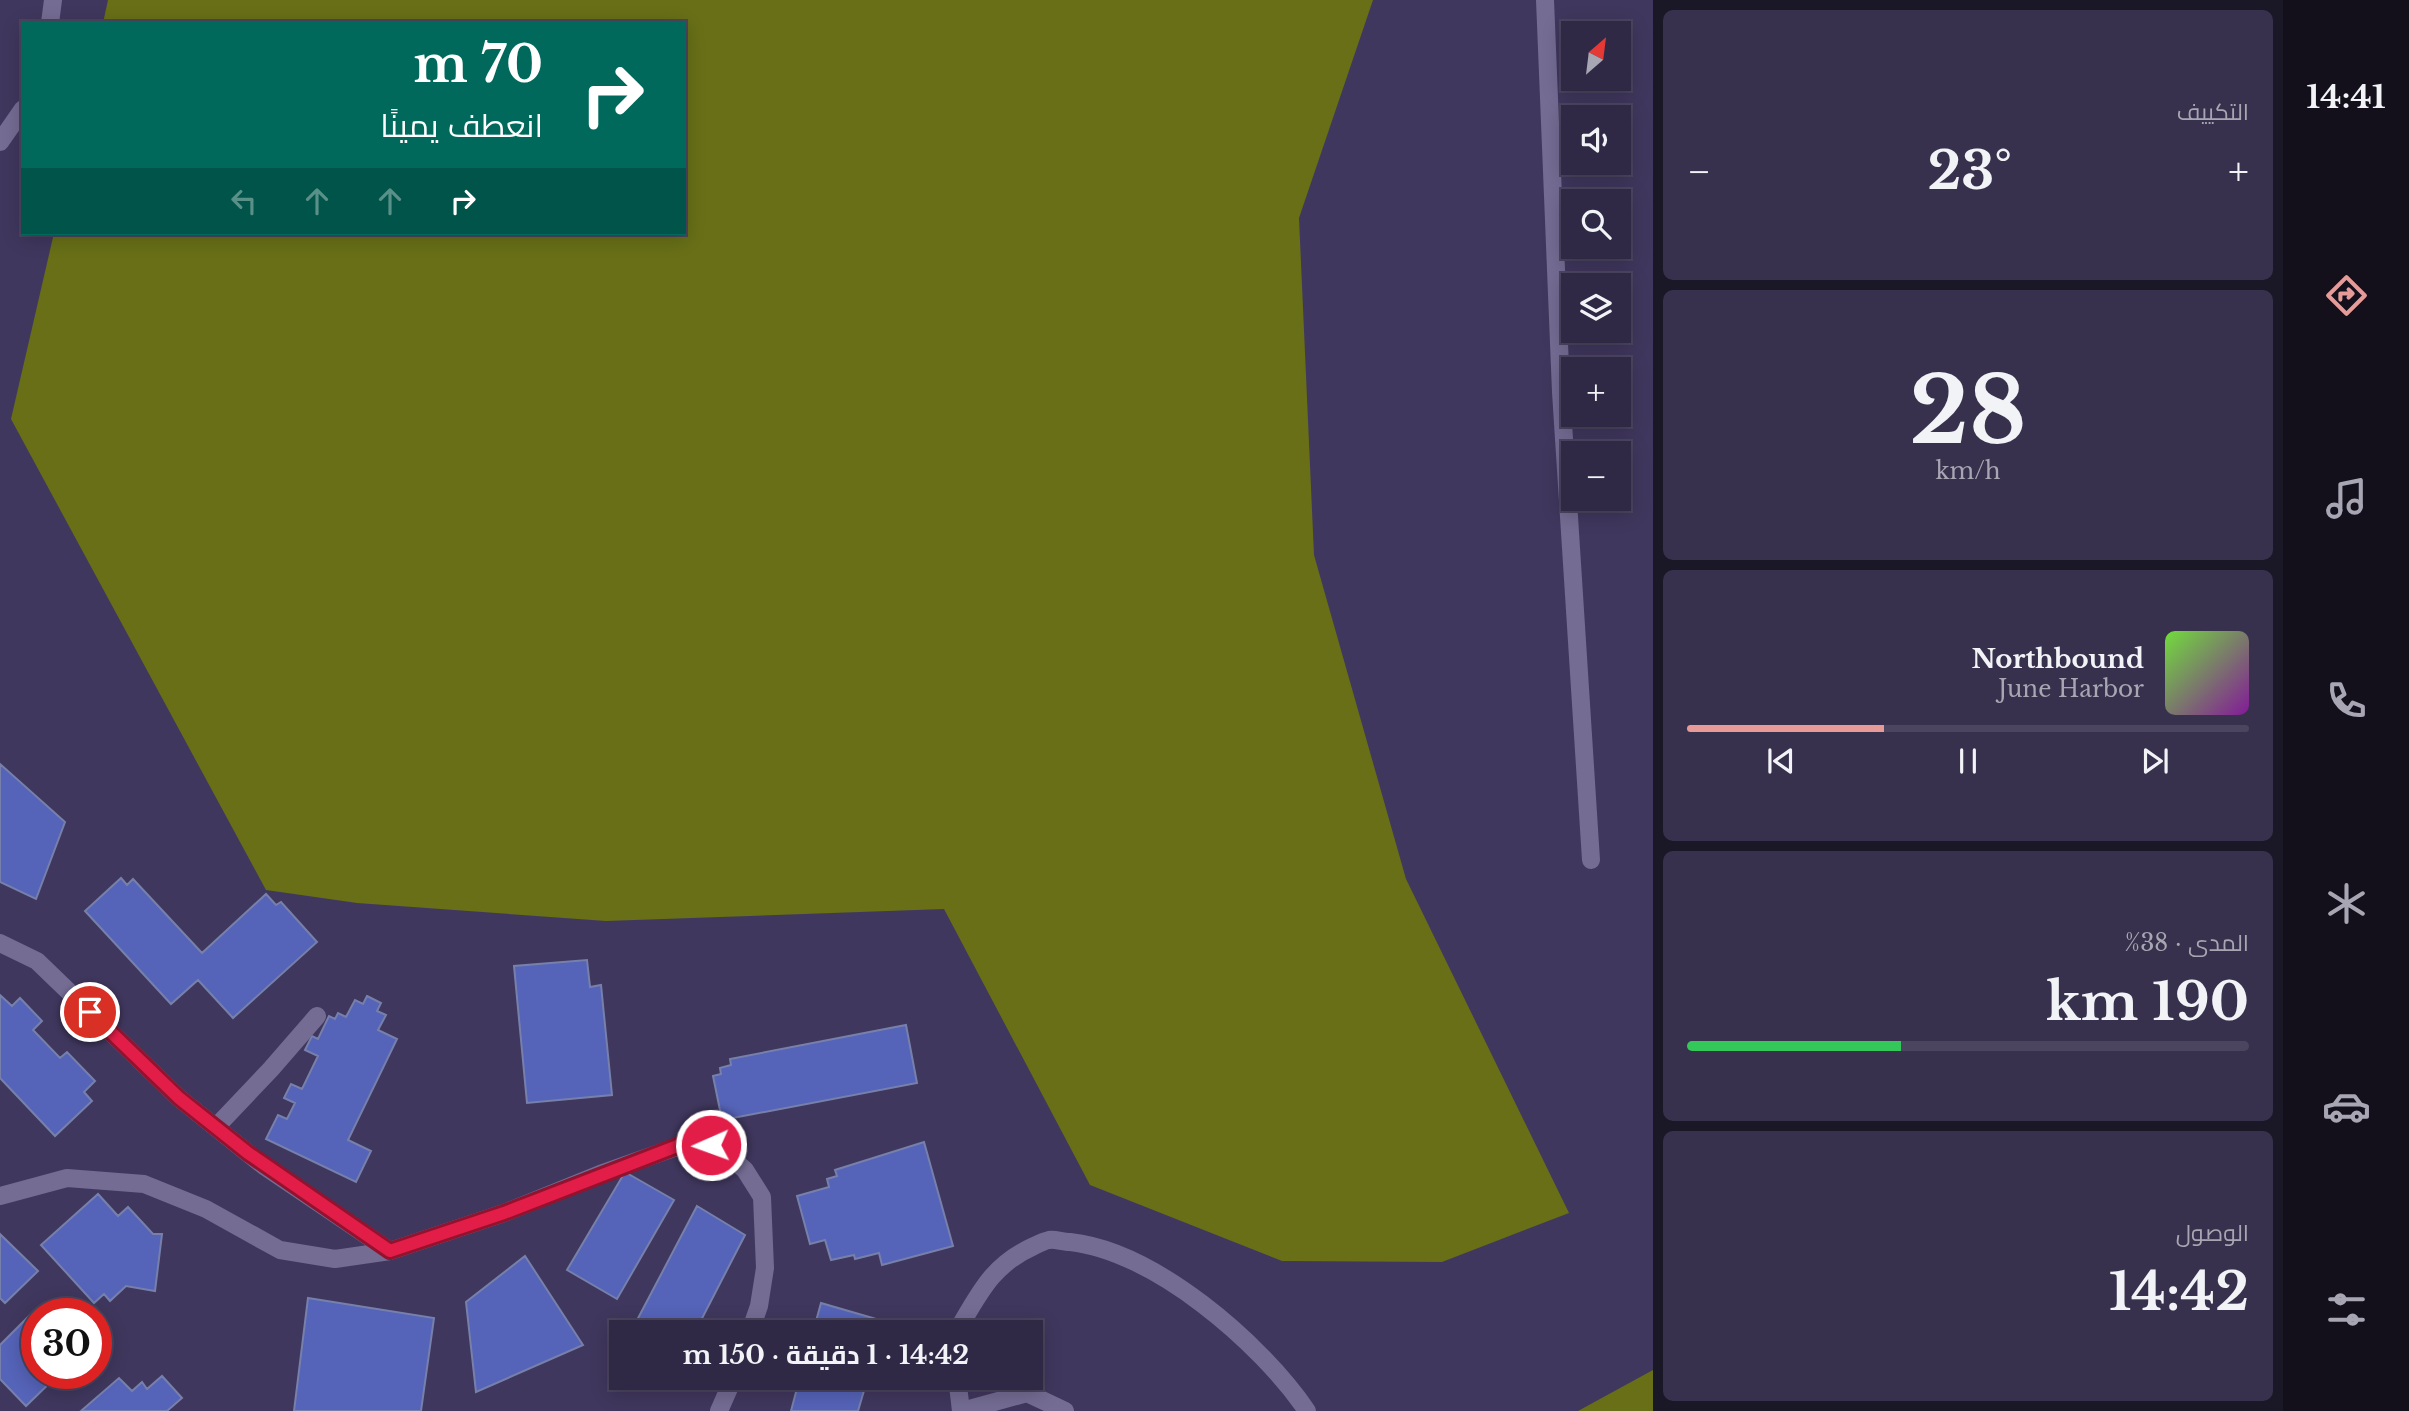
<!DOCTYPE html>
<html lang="ar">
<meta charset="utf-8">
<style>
:root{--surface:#302946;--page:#38314d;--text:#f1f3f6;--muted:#a8a6b3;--line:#4b455f;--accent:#e69b98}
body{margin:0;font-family:"Libre Baskerville",Cairo,serif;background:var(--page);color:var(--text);direction:rtl;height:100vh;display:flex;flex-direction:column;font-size:26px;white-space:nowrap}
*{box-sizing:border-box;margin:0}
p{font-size:23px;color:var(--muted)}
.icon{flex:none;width:38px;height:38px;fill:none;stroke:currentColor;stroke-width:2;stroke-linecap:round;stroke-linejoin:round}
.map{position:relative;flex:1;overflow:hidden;direction:ltr}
.sheet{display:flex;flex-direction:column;gap:10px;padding:10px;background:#1a1726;width:630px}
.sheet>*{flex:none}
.top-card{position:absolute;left:21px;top:21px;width:665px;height:214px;border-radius:0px;box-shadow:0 4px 18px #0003,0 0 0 2px var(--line);direction:rtl;background:#00695c;color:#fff;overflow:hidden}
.needle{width:46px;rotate:28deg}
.tools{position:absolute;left:1561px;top:21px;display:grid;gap:14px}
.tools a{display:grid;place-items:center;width:70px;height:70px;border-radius:0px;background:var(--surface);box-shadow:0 4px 18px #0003,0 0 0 2px var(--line);font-size:35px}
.speed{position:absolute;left:21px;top:1298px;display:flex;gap:14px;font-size:35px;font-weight:700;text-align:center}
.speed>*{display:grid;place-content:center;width:91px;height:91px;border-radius:50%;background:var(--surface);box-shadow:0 4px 18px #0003,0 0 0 2px var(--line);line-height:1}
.speed .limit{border:10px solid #d22;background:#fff;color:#111}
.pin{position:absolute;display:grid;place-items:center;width:60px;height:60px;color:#fff;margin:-30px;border:4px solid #fff;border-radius:50%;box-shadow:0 2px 7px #0007}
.me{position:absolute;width:77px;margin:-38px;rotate:268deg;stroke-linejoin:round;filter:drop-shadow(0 0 5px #0008)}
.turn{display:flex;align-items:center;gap:24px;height:147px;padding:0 28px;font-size:32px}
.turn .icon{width:91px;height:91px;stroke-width:2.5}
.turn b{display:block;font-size:49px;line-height:60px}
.lanes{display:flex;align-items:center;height:66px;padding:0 28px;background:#0003;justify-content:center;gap:35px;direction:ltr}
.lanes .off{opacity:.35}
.big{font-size:52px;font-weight:700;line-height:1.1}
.sheet .widget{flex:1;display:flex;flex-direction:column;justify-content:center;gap:10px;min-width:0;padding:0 24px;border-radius:10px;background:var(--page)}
.sheet .dial{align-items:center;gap:0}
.dial b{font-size:91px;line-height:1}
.song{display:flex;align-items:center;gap:21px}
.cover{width:84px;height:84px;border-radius:10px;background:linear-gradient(135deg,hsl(100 70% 55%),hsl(290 70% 35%))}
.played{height:7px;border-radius:4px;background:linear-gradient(90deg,var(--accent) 35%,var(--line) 35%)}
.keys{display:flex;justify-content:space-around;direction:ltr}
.heat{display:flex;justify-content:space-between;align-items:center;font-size:38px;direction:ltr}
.charge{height:10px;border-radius:5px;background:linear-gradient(90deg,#34c759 38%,var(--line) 0)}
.trip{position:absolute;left:609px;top:1320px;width:434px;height:70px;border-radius:0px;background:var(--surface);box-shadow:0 4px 18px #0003,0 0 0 2px var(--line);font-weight:700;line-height:70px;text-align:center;direction:rtl}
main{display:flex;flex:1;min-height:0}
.menu{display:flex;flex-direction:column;width:126px;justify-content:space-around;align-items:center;background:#13101c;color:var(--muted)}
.menu .icon{width:49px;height:49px}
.menu .selected{color:var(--accent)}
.menu b{font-size:32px;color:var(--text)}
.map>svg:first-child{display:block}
.forest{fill:#686f17}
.building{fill:#5563b8;stroke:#7680ab;stroke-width:2}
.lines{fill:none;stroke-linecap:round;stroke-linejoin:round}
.minor{stroke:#746c93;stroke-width:18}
.route-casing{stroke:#92132f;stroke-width:18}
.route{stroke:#e11d48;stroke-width:12}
</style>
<main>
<nav class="menu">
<b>14:41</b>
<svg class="icon selected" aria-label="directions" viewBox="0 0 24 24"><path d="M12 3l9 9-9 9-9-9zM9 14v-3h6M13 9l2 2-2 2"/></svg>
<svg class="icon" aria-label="music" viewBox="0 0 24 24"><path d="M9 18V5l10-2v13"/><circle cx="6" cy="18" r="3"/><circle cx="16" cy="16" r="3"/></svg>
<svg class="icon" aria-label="phone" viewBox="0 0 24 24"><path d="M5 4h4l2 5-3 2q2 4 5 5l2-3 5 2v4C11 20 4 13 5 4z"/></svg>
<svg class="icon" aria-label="climate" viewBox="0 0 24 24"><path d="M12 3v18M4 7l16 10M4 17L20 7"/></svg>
<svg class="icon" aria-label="car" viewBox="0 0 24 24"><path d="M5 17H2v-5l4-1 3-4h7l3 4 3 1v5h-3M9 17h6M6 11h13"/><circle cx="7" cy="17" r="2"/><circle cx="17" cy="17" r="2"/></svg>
<svg class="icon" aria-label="filters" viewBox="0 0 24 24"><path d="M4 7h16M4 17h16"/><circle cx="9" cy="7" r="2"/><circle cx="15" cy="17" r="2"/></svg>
</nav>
<section class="sheet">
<div class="widget"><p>التكييف</p>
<div class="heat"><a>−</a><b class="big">23°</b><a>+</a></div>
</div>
<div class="widget dial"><b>28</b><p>km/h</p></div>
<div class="widget">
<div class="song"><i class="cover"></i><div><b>Northbound</b><p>June Harbor</p></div></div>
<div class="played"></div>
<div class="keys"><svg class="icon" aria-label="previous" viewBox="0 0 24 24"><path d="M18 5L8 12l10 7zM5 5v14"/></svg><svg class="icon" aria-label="pause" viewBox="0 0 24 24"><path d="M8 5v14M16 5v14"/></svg><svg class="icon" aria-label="next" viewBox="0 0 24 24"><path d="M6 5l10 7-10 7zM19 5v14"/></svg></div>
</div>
<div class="widget"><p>المدى · 38%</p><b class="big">190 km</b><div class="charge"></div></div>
<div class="widget"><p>الوصول</p><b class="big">14:42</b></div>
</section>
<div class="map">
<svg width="1653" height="1411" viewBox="0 0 1653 1411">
<rect width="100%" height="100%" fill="#40375e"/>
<path class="forest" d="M 108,0 L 1373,0 L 1299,218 L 1314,555 L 1406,879 L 1569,1213 L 1442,1262 L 1282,1261 L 1090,1185 L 944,909 L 606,921 L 357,903 L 266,890 L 11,419 L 54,233 L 684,233 L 684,23 L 103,23 Z
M 1653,1370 L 1653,1411 L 1578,1411 Z"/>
<path class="building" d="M 0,764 L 65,822 L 36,899 L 0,882 Z
M 121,878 L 127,885 L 133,879 L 202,953 L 266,894 L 276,905 L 281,902 L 317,942 L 233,1018 L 198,980 L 171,1004 L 85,911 Z
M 587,960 L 590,987 L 601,985 L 612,1095 L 527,1103 L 514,966 Z
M 0,995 L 12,1006 L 20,998 L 42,1021 L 33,1030 L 60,1058 L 67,1052 L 95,1081 L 84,1092 L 92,1101 L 55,1136 L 0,1078 Z
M 367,996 L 381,1003 L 377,1011 L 386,1015 L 378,1030 L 397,1039 L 348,1140 L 371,1151 L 356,1182 L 266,1139 L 278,1115 L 287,1119 L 295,1103 L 284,1098 L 291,1084 L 302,1089 L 318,1056 L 305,1050 L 312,1036 L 318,1039 L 329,1016 L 335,1019 L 338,1013 L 346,1017 L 355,1000 L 363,1004 Z
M 906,1025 L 917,1083 L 722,1120 L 713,1076 L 721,1074 L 720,1068 L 731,1065 L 730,1059 Z
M 924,1142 L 953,1246 L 882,1265 L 879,1253 L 855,1259 L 854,1255 L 831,1260 L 825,1240 L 810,1244 L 797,1196 L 829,1187 L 827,1179 L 837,1176 L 835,1170 Z
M 625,1172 L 674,1200 L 617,1299 L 567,1270 Z
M 98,1194 L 118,1216 L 128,1207 L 153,1234 L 162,1234 L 155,1291 L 126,1286 L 110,1301 L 104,1294 L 94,1303 L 41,1245 Z
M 697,1206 L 745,1235 L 695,1332 L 648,1332 L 635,1324 Z
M 0,1234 L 38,1271 L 5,1303 L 0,1298 Z
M 525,1256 L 583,1345 L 476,1392 L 466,1302 Z
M 308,1298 L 434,1318 L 421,1411 L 294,1411 Z
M 821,1303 L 883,1321 L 880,1332 L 813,1332 Z
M 34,1311 L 37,1314 L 37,1374 L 59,1374 L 26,1406 L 0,1379 L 0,1345 Z
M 162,1376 L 182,1398 L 167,1411 L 81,1411 L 119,1378 L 132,1391 L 142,1382 L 147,1389 Z
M 800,1377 L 868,1377 L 858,1411 L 791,1411 Z"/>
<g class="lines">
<path class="minor" d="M 1545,0 L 1561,392 L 1591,860
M 50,23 L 53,0
M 0,142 L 23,109
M 0,943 L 37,961 L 179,1098 L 264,1166 L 390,1251
M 216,1127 L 271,1069 L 317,1016
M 0,1196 L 67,1178 L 144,1184 L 206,1209 L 280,1250 L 335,1259 L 390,1251 L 504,1213 L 600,1174 L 685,1144 L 711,1145 L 729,1156 L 745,1170 L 762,1197 L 765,1268 L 759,1306 L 750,1332
M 960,1332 L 960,1326 C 981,1290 994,1264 1034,1246 C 1038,1244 1044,1241 1049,1240 C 1055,1239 1063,1242 1070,1242 C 1154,1251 1260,1342 1307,1411
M 957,1377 L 961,1411
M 719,1411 L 734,1377
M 962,1411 L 1027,1393 L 1065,1411"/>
</g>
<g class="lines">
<g class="route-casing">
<path id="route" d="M 90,1012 L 179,1098 L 248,1153 L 390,1251 L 504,1213 L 685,1143 L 711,1145"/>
</g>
<use href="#route" class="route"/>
</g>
</svg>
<div class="tools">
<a><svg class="needle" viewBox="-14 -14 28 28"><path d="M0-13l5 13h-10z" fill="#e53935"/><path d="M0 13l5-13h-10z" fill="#a8a6b3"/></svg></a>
<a><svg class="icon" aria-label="sound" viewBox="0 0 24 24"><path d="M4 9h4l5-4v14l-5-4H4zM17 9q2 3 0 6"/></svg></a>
<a><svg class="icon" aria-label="search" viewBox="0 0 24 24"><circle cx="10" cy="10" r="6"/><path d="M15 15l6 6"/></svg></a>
<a><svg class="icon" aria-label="layers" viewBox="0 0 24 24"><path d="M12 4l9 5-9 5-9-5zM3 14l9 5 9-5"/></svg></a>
<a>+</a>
<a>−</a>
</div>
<div class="speed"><div class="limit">30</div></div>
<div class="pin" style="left:90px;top:1012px;background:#d93025"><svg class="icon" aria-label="arrive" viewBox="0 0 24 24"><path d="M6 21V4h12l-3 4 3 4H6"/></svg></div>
<svg class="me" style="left:711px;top:1145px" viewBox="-20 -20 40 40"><circle r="17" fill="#e11d48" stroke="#fff" stroke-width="3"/><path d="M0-11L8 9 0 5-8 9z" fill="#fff"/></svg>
<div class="trip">14:42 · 1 دقيقة · 150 m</div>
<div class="top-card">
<div class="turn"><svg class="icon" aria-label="right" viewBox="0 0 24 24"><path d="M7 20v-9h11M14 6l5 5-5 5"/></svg><div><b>70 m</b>انعطف يمينًا</div></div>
<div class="lanes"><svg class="icon off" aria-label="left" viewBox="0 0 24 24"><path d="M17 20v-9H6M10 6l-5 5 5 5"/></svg><svg class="icon off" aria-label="ahead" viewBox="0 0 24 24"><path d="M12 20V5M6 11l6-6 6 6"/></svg><svg class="icon off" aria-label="ahead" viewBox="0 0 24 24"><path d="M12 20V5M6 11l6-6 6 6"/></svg><svg class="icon" aria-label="right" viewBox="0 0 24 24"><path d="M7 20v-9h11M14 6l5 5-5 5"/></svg></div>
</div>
</div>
</main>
